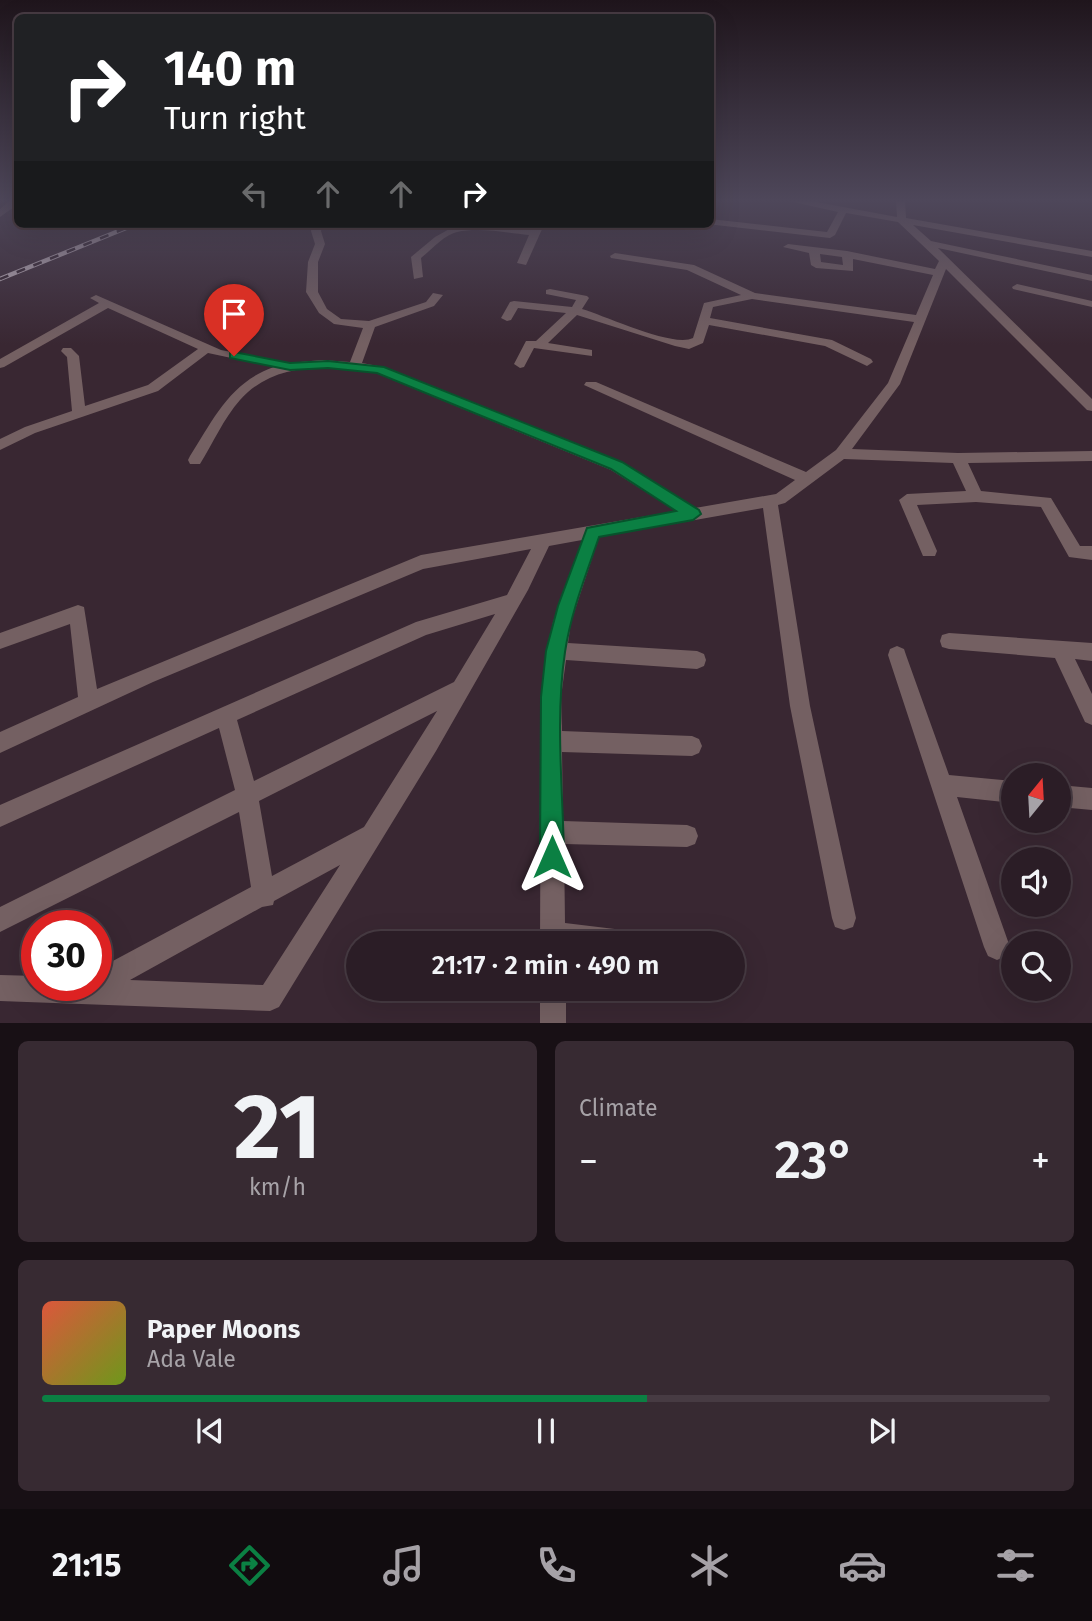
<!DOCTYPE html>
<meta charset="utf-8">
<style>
:root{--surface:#2b1d26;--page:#372a32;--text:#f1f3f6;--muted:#a6a2a7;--line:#473b43;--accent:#0b8043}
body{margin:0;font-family:"Fira Sans",sans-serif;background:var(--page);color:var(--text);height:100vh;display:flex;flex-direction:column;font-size:26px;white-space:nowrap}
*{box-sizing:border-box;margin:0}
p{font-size:23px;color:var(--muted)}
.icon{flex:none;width:38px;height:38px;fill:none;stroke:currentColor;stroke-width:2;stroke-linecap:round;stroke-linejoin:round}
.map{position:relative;height:1023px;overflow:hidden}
.panel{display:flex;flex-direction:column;gap:18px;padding:18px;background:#181015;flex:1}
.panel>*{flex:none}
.hud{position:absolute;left:14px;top:14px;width:700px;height:214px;border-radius:10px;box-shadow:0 7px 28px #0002,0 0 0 2px var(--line);background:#202124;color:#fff;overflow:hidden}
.needle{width:46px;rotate:18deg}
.buttons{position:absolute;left:1001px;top:763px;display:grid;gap:14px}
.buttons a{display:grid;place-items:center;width:70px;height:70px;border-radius:50%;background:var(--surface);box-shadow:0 7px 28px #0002,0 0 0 2px var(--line);font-size:35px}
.speed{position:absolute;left:21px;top:910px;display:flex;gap:14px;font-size:35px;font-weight:700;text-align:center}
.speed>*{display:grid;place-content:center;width:91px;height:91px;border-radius:50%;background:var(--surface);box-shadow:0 7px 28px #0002,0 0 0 2px var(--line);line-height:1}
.speed .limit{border:10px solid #d22;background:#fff;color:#111}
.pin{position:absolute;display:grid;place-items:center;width:60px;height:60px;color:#fff;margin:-72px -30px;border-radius:50% 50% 50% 0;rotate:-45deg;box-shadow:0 0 7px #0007}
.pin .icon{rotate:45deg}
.me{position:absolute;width:77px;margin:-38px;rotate:0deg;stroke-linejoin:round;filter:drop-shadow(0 0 5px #0008)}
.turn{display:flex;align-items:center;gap:24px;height:147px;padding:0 35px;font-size:32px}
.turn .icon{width:91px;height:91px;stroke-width:2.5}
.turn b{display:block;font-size:49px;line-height:60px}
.lanes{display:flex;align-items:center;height:66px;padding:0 35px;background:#0003;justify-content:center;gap:35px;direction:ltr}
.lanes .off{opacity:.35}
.big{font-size:52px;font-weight:600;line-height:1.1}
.panel .tile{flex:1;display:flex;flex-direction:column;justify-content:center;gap:10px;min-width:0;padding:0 24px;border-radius:10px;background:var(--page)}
.panel .dial{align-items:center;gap:0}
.dial b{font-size:91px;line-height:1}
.song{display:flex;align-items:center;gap:21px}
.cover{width:84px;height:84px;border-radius:10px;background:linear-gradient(135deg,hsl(10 70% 55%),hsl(80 70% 35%))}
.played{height:7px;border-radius:4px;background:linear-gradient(90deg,var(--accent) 60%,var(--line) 60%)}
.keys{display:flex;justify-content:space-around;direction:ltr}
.heat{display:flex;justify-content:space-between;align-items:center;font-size:38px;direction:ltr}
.panel .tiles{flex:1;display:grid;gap:18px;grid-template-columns:1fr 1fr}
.tile:last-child{grid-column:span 2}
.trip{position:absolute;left:346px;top:931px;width:399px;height:70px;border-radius:35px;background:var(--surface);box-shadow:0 7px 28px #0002,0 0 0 2px var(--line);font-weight:600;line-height:70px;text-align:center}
.menu{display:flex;height:112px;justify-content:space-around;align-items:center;background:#110c0f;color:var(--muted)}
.menu .icon{width:49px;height:49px}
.menu .current{color:var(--accent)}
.menu b{font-size:32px;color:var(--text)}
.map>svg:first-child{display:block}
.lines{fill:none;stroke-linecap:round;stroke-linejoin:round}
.street{fill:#746062;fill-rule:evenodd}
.rail-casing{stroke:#ccbec6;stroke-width:4.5}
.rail{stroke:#2f1e28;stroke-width:2.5;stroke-dasharray:9;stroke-linecap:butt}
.route{fill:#0b8043;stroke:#07532c;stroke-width:2}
</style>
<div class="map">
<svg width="1092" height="1023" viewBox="0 0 1092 1023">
<rect width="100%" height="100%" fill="#392732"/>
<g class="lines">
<path class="street" d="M 9,201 L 18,201 L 18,204 L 0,217 L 0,209 Z
M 789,201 L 811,201 L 897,217 L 896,201 L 905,201 L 906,218 L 1092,251 L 1092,257 L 913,225 L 931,241 L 1092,275 L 1092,281 L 938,248 L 1092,399 L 1092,411 L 1087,410 L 946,269 L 900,384 L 852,449 L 958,453 L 1092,451 L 1092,461 L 968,463 L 981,491 L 1051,498 L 1080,546 L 1092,546 L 1092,560 L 1069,557 L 1041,507 L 976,502 L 917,505 L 937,551 L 935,556 L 923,556 L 899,500 L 907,494 L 966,491 L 953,463 L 844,459 L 785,503 L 778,505 L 810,706 L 856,918 L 853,927 L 844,930 L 835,927 L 832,918 L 790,706 L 763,508 L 599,537 L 571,622 L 568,643 L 697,651 L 704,654 L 706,660 L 704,666 L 697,669 L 566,660 L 561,697 L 562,731 L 692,736 L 699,739 L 702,746 L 699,753 L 692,756 L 562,752 L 563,821 L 687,825 L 695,828 L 698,836 L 695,844 L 687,847 L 564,844 L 565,923 L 623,930 L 632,934 L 635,943 L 540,943 L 541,697 L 553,622 L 582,540 L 549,546 L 528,590 L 436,751 L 279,1007 L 270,1011 L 0,1001 L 0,975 L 37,976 L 37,985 L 96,985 L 96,970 L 251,887 L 239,812 L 0,932 L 0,907 L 235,790 L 219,728 L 0,827 L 0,805 L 416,622 L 507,595 L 531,549 L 423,569 L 153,682 L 0,753 L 0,732 L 78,697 L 70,624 L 0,649 L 0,633 L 78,605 L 84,607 L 97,689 L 421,555 L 676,511 L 611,470 L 376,373 C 329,365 275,361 240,400 C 224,418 213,443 200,464 L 190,464 L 188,460 L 190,456 C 213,420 230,382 274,367 L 208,353 L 158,391 L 35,433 L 0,450 L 0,439 L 25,427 L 72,411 L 67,357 L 61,351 L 63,348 L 71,348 L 79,356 L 85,406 L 148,385 L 198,349 L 108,308 L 4,367 L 0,368 L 0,359 L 99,303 L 90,298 L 96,295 L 221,350 L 289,363 L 322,360 L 350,362 L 363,328 L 334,324 L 319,313 L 306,292 L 308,262 L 315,244 L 311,231 L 313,224 L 323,224 L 321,231 L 325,244 L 318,262 L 318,292 L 327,309 L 341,319 L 369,321 L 426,302 L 433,293 L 443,295 L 434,306 L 375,327 L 362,363 L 383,367 L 621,462 L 695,508 L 776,494 L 795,480 L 584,385 L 586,382 L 596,382 L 806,472 L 836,450 L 888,383 L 914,322 L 752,299 L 713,307 L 710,318 L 832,340 L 871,359 L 873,362 L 867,366 L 825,346 L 709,325 L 703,343 L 689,349 L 675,346 L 577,315 L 548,343 L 592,350 L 592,356 L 534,348 L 524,367 L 520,368 L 514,364 L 526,341 L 536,341 L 566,313 L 518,308 L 511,320 L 507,321 L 501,318 L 510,302 L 514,301 L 572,307 L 576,300 L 546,294 L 546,290 L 550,289 L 587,296 L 589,298 L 582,309 C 606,316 673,348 693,338 L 704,303 L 741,295 L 687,270 L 611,258 L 610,256 L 615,253 L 694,265 L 755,293 L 916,315 L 933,275 L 853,259 L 853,271 L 816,268 L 811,265 L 809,253 L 783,247 L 788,244 L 847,251 L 935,269 L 939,261 L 898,222 L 846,213 L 835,235 L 830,238 L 707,224 L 710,224 L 710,219 L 827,232 L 838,212 ZM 820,254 L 842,257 L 843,265 L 821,262 ZM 495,614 L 454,682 L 254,781 L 237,720 L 426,635 ZM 437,711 L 364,827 L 272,876 L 259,801 ZM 340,865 L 263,985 L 130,980 L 262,907 L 273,905 L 274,901 Z
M 450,224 L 460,224 L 463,227 L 487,225 L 532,230 L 535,225 L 543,227 L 526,265 L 517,263 L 529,235 C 507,233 480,227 457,232 C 444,235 431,250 421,258 L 423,277 L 414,279 L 411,257 L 435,237 L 453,227 Z
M 1017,284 L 1092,301 L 1092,307 L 1013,289 L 1012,287 Z
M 949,633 L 1092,643 L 1092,661 L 1075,659 L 1092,694 L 1092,725 L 1085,722 L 1055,658 L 949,649 L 942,647 L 940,641 L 942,635 Z
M 897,646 L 904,649 L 906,655 L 949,775 L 1013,781 L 1013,803 L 957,797 L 1010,947 L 1006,956 L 997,960 L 988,956 L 984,947 L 888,655 L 890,649 Z
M 1059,785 L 1092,788 L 1092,810 L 1059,807 Z
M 540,989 L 566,989 L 566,1023 L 540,1023 Z"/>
<g class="rail-casing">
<path id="rail" d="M 0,279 L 136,224"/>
</g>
<use href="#rail" class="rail"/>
</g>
<linearGradient id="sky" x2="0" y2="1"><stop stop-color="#1f151c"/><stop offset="0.58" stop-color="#4e475a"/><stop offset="1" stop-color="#4e475a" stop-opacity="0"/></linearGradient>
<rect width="1092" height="345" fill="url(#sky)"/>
<path class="route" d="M 234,352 L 290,363 L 328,361 L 384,367 L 622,462 L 699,510 L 701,514 L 693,520 L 599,537 C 586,575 571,612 565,652 C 555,719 563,790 564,857 L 560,866 L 552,869 L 544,866 L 540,857 L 541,697 L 546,651 L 558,606 L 587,528 L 676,511 L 611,469 L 377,373 L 328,368 L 290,370 L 230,358 L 230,353 Z"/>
</svg>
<div class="buttons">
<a><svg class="needle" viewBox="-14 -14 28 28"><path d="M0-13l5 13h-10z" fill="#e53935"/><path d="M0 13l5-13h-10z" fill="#a6a2a7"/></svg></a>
<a><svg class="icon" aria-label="sound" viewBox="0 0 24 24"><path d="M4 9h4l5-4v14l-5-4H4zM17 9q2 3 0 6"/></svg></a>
<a><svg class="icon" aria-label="search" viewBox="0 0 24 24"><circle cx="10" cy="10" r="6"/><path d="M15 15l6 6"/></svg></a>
</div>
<div class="speed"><div class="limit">30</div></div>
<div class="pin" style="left:234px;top:356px;background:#d93025"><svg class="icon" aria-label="arrive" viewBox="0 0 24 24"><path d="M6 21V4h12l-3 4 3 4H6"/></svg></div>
<svg class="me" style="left:552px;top:857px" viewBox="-20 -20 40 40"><path d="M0-17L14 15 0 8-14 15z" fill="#0b8043" stroke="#fff" stroke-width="4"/></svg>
<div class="trip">21:17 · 2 min · 490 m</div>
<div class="hud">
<div class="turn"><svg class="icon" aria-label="right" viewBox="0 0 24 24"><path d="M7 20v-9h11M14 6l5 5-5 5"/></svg><div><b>140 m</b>Turn right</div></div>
<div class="lanes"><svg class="icon off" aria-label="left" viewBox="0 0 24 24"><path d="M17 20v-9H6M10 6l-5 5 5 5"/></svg><svg class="icon off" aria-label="ahead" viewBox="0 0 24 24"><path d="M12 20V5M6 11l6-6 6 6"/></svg><svg class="icon off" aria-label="ahead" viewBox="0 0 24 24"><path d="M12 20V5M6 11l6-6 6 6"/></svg><svg class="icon" aria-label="right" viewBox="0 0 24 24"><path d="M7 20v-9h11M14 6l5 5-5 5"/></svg></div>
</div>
</div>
<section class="panel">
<div class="tiles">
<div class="tile dial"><b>21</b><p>km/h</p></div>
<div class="tile"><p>Climate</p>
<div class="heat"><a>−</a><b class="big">23°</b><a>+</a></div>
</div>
<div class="tile">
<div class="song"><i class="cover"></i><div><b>Paper Moons</b><p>Ada Vale</p></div></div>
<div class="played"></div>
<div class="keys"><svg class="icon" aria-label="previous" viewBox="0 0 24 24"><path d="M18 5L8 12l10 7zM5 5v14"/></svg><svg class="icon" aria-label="pause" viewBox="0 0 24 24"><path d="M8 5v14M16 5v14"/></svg><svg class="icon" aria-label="next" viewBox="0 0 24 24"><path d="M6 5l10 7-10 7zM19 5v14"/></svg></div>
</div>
</div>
</section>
<nav class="menu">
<b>21:15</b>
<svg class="icon current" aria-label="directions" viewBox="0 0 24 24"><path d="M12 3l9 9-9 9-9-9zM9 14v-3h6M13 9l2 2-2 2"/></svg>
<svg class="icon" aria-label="music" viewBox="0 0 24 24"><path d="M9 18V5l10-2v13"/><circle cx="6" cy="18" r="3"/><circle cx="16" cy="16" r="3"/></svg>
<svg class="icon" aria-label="phone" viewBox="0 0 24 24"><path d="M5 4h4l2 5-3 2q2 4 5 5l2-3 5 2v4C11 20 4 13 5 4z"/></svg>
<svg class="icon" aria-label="climate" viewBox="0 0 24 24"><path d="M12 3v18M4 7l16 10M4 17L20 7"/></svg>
<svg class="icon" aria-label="car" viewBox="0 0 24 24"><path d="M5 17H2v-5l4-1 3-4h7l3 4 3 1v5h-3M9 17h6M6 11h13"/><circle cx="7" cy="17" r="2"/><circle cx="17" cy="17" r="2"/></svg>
<svg class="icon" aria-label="filters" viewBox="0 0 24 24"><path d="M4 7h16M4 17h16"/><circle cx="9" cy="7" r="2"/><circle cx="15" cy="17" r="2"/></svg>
</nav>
